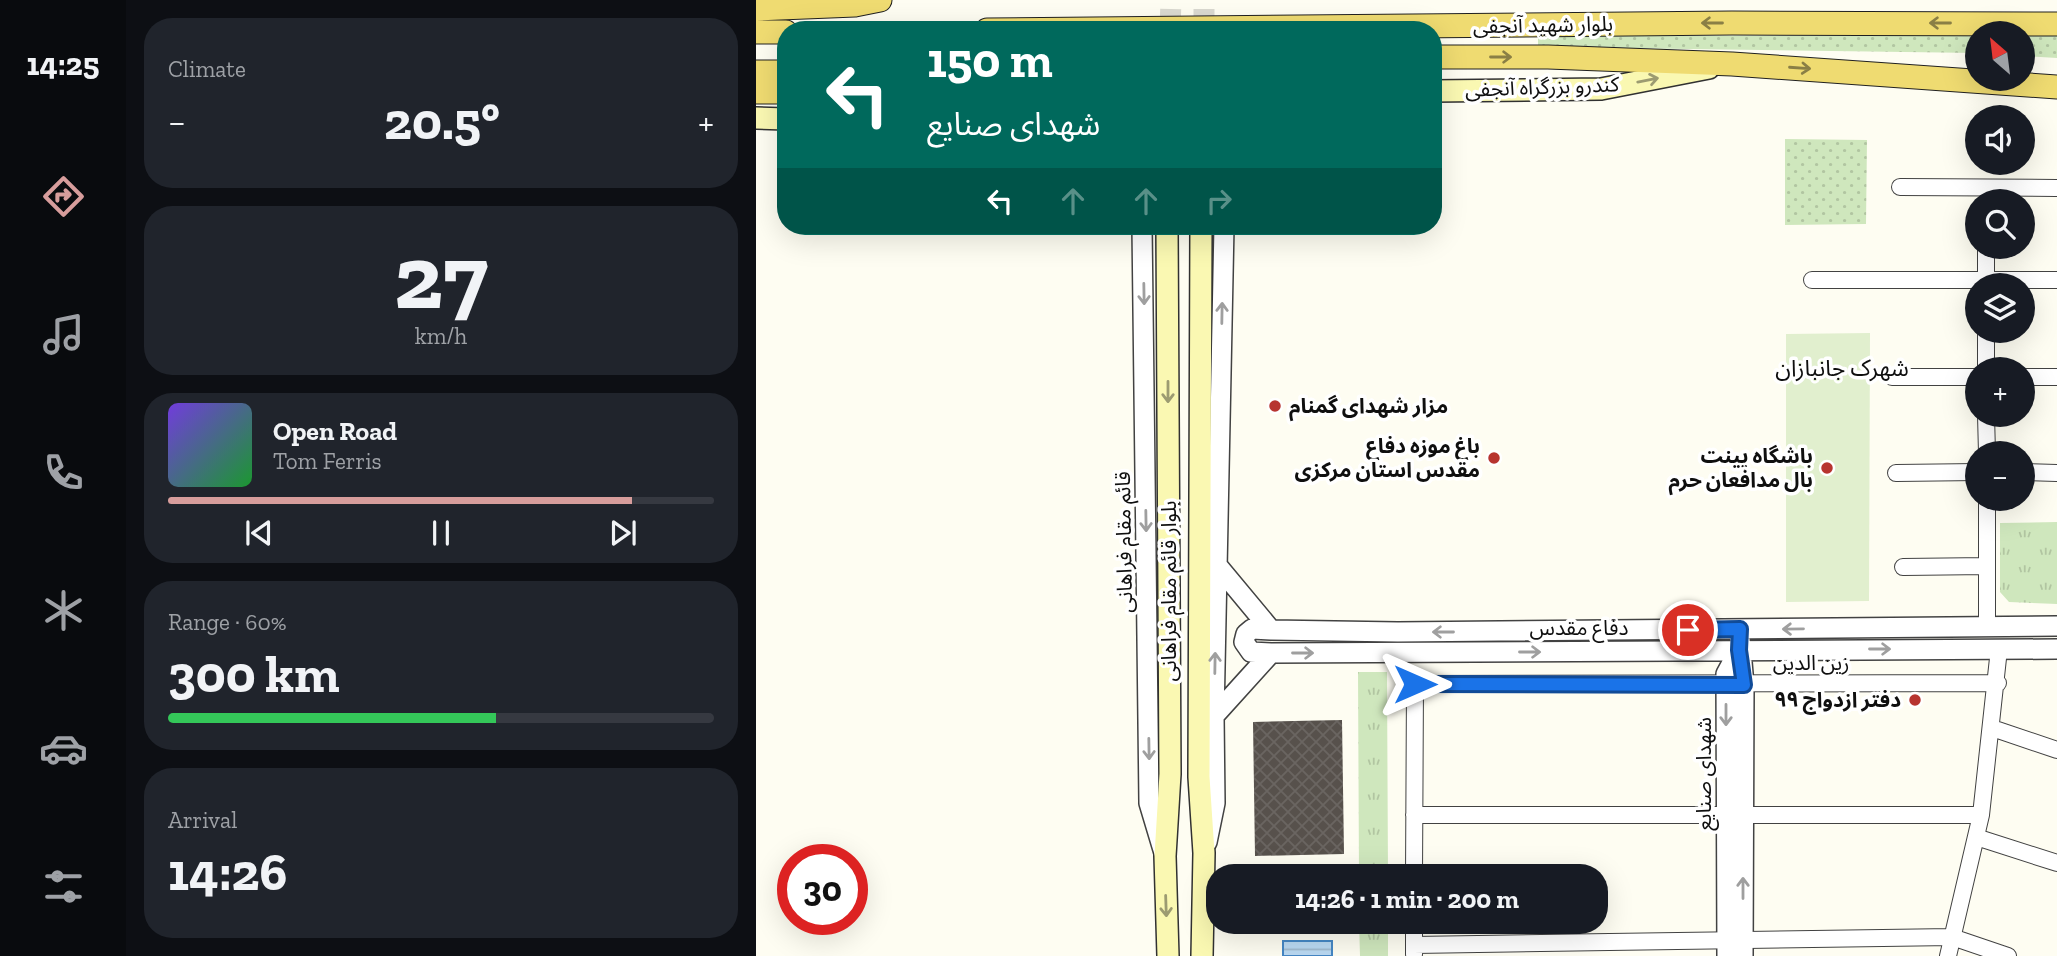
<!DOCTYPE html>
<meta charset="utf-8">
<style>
:root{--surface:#171b24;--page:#20242c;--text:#f1f3f6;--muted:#9ea1a6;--line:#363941;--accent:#d79d9c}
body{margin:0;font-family:"Zilla Slab","Noto Sans Arabic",serif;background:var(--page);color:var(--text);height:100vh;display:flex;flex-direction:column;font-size:26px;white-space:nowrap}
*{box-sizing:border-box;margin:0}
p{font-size:23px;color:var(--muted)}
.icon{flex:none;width:38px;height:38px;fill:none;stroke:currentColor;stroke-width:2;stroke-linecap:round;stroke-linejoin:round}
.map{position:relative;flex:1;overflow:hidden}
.side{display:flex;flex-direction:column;gap:18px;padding:18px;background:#0d0f14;width:630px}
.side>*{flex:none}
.hud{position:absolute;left:21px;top:21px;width:665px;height:214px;border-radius:28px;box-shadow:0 7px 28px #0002;background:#00695c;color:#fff;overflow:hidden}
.needle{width:46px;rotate:332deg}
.controls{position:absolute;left:1209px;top:21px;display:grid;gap:14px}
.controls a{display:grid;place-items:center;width:70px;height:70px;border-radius:50%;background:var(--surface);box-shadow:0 7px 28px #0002;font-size:35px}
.speed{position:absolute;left:21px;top:844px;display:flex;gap:14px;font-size:35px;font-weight:700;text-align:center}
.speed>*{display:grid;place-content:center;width:91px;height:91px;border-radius:50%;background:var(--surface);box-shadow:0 7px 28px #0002;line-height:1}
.speed .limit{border:10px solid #d22;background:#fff;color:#111}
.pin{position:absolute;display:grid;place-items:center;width:60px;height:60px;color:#fff;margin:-30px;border:4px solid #fff;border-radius:50%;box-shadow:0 2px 7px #0007}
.me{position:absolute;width:77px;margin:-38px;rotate:90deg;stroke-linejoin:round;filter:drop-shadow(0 0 5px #0008)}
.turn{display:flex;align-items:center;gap:24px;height:147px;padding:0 35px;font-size:32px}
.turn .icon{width:91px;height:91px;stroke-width:2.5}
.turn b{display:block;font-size:49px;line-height:60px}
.lanes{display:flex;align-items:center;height:66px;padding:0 35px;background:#0003;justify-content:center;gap:35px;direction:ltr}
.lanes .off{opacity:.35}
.big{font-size:52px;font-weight:700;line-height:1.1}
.side .tile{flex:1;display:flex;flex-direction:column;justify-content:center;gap:10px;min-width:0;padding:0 24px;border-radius:28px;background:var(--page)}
.side .dial{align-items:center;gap:0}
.dial b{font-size:91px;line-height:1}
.song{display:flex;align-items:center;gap:21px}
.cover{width:84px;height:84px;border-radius:10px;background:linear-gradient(135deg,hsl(260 70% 55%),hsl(130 70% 35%))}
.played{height:7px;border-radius:4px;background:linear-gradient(90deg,var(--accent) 85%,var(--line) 85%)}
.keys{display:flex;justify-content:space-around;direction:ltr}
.heat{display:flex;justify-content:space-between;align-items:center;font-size:38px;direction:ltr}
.charge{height:10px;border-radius:5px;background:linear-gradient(90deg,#34c759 60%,var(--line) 0)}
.trip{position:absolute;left:450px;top:864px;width:402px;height:70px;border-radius:28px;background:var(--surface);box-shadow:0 7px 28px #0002;font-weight:700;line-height:70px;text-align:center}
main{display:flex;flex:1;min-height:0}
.tabs{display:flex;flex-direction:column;width:126px;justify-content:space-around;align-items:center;background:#090b0e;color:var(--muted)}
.tabs .icon{width:49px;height:49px}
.tabs .current{color:var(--accent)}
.tabs b{font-size:32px;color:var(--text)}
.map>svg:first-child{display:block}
.grass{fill:url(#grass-dots)}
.park{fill:url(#park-tufts)}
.pitch{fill:#e1efce}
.water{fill:url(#water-rules);stroke:#4587c5;stroke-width:2}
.building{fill:url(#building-cross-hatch)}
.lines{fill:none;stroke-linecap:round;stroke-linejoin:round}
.secondary-tunnel{stroke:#dad9d0;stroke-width:21;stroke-dasharray:21 10;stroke-linecap:butt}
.minor-casing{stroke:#424242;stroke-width:18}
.tertiary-casing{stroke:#424242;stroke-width:22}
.secondary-casing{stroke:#313131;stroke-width:24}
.primary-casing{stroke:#202020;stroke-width:25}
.minor{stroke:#fff;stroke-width:16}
.tertiary{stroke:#fff;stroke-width:19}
.secondary{stroke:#faf8b2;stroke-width:21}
.primary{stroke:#efdb71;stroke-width:23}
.oneway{stroke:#8a7f45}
.oneway2{stroke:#9c9b71}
.oneway3{stroke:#9f9f9f}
.route-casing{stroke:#114b97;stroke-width:18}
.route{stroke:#1a73e8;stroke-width:12}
.poi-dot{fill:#b7342f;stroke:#fff;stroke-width:2.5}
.labels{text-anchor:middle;stroke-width:7;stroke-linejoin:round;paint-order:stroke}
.street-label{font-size:21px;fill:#0f0f0f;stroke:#fff}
.poi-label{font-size:21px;font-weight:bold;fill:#0f0f0f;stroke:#fff;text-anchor:end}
.neighbourhood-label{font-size:23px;fill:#0f0f0f;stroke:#fff}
</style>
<main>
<nav class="tabs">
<b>14:25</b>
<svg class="icon current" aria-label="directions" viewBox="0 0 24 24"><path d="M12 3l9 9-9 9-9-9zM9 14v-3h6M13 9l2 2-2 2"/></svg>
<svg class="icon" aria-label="music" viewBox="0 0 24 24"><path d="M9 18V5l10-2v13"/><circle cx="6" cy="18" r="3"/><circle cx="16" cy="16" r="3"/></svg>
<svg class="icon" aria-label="phone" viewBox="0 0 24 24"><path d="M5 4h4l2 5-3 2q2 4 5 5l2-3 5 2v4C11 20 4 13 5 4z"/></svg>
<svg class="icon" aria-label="climate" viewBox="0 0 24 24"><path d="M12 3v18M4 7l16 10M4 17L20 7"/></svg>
<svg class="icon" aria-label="car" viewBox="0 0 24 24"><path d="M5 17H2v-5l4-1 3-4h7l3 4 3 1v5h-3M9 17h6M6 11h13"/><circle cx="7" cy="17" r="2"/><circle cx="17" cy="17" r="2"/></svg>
<svg class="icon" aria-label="filters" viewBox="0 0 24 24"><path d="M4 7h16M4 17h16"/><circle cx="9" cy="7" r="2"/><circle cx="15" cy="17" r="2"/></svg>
</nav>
<section class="side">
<div class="tile"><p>Climate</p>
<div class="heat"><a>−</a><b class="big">20.5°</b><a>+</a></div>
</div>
<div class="tile dial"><b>27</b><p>km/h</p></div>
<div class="tile">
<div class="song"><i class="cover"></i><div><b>Open Road</b><p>Tom Ferris</p></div></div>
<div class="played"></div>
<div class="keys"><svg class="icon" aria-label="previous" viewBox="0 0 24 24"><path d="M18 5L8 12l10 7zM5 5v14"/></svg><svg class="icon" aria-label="pause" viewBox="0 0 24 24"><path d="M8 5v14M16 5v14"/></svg><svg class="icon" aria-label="next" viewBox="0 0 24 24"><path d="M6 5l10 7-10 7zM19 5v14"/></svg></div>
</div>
<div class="tile"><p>Range · 60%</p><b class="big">300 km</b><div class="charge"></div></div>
<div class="tile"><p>Arrival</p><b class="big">14:26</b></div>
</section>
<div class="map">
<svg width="1301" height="956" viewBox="0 0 1301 956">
<defs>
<pattern id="grass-dots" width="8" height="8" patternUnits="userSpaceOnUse" patternTransform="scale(1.75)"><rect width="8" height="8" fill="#cfe7bd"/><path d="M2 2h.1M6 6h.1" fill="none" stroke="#b1c5a1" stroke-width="1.8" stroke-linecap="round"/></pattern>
<pattern id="park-tufts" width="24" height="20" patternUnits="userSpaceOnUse" patternTransform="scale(1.75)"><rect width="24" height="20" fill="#cfe7bd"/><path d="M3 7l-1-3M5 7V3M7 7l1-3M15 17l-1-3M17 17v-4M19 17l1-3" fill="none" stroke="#b1c5a1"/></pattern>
<pattern id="water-rules" width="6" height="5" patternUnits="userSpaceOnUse" patternTransform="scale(1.75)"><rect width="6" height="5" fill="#bad9f2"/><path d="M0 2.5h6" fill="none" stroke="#9fb9ce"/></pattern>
<pattern id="building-cross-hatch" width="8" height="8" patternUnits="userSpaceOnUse" patternTransform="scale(1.75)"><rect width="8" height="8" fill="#57514c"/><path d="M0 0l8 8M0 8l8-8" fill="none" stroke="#6a6561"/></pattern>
</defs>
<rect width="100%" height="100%" fill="#fefdf2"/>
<path class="grass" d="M 1222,35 L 1221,53 L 782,47 L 782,36 Z
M 1267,35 L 1301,35 L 1301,58 L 1267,56 Z
M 1029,139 L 1111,140 L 1110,224 L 1029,225 Z"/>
<path class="park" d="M 1301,522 L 1301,604 L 1253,602 L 1244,592 L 1244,523 Z
M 602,672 L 631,672 L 632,877 L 603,877 Z
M 603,922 L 632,922 L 632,956 L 604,956 Z"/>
<path class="pitch" d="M 1114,333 L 1113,601 L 1030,602 L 1030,334 Z"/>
<path class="water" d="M 527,941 L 576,941 L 576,956 L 527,956 Z"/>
<path class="building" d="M 586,720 L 588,854 L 499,856 L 497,722 Z"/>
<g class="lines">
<path class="secondary-tunnel" d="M 414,30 L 415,0
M 448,30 L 448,0"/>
<g class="minor-casing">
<path id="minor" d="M 1144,187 L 1301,188
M 1230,247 L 1230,285
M 1056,280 L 1301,280
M 1230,331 L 1230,369
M 1136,377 L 1222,377
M 1267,377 L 1301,377
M 1230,415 L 1231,453
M 1267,472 L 1301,473
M 1140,473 L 1222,472
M 1231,499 L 1231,627
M 1147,567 L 1231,566
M 1236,728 L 1301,750
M 658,815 L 1225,815
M 1220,837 L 1301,863
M 658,877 L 659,684 L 1242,683
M 658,945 L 1196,937 L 1252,956
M 658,954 L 658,922
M 1192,956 L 1225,815 L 1243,649"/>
</g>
<g class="tertiary-casing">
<path id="tertiary" d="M 386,226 L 393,803 L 408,853
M 461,565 L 515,630 L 642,632 L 1301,626
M 984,639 L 988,685 L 987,956
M 515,653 L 495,652 L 488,642 L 490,634 L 496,629 L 515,630
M 458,716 L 515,653 L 1301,649
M 451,842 L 459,803 L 458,716 L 468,226
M 971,956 L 970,674 L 983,650"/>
</g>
<g class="secondary-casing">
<path id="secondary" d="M 677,91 L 845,89 L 953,68
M 0,118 L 30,119
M 411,226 L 414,774 L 409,856 L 412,956
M 445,226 L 443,777 L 448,853 L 446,956"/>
</g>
<g class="primary-casing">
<path id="primary" d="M 0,9 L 99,5 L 124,0
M 231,30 L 976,23 L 1301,24
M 0,32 L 30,32
M 677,57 L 792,57 L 976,64 L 1301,87
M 0,72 L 30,72
M 0,92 L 30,92"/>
</g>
<use href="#minor" class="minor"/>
<use href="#tertiary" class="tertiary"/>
<use href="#secondary" class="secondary"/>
<use href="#primary" class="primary"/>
</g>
<defs><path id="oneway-shaft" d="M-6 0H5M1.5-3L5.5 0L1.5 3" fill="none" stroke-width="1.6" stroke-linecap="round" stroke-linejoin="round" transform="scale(1.75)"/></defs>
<g class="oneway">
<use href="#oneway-shaft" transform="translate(956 23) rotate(180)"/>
<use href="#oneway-shaft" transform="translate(1184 23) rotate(-180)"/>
<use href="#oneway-shaft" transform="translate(745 57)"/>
<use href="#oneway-shaft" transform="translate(1044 68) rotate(4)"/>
</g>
<g class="oneway2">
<use href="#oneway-shaft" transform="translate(892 80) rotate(-11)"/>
<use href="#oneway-shaft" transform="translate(412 392) rotate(90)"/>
<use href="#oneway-shaft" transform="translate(410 906) rotate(88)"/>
</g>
<g class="oneway3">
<use href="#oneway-shaft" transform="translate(388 294) rotate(89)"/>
<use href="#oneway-shaft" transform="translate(466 313) rotate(-89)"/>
<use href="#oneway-shaft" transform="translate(390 521) rotate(89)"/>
<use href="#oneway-shaft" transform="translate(1037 629) rotate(179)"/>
<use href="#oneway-shaft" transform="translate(687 632) rotate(180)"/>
<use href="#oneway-shaft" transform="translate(1124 649)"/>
<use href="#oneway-shaft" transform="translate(774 652)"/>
<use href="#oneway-shaft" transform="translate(547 653)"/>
<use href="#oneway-shaft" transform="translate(459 663) rotate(-89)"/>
<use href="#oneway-shaft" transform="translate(970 715) rotate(90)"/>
<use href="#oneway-shaft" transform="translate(393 749) rotate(89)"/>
<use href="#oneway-shaft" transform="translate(987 888) rotate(-90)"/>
</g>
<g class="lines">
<g class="route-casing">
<path id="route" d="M 659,684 L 988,685 L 983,650 L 984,629 L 932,630"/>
</g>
<use href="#route" class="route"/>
</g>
<g class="poi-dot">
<circle cx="519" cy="406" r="7"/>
<circle cx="738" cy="458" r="7"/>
<circle cx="1071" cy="468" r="7"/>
<circle cx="1159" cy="700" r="7"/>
</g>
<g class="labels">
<g class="street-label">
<text transform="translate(787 25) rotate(-1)" y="7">بلوار شهید آنجفی</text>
<text transform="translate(786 87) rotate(-2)" y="7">کندرو بزرگراه آنجفی</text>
<text transform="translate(368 542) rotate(-91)" y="7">قائم مقام فراهانی</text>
<text transform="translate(413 591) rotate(-90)" y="7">بلوار قائم مقام فراهانی</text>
<text x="823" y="635">دفاع مقدس</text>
<text x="1055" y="670">زین الدین</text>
<text transform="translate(948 774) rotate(-90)" y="7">شهدای صنایع</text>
</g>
<g class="poi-label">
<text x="533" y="413" text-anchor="start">مزار شهدای گمنام</text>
<text x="724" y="453">باغ موزه دفاع<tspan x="724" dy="24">مقدس استان مرکزی</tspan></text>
<text x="1057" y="463">باشگاه پینت<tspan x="1057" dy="24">بال مدافعان حرم</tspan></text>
<text x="1145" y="707">دفتر ازدواج ۹۹</text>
</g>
<g class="neighbourhood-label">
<text x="1086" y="376">شهرک جانبازان</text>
</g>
</g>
</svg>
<div class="controls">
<a><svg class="needle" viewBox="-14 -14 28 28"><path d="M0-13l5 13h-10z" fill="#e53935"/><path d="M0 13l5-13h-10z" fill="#9ea1a6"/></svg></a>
<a><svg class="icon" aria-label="sound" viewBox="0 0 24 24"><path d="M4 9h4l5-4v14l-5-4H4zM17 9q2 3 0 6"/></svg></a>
<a><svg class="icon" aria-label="search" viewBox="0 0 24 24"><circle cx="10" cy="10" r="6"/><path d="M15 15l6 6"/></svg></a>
<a><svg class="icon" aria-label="layers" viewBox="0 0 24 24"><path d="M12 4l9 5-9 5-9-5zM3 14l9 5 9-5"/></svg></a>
<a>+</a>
<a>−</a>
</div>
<div class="speed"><div class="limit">30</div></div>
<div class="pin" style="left:932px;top:630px;background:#d93025"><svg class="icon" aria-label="arrive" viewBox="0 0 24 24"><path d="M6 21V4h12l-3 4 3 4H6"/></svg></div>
<svg class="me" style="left:659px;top:684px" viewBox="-20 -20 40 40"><path d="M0-17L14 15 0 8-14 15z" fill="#1a73e8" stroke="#fff" stroke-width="4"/></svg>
<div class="trip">14:26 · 1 min · 200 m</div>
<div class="hud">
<div class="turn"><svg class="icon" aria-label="left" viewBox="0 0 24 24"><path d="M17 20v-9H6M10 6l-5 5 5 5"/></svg><div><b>150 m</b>شهدای صنایع</div></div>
<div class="lanes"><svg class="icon" aria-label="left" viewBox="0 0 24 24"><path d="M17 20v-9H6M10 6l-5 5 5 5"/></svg><svg class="icon off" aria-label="ahead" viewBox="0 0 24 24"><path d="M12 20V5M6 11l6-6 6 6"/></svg><svg class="icon off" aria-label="ahead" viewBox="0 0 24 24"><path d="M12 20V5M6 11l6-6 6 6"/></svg><svg class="icon off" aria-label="right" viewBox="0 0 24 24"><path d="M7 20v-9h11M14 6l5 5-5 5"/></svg></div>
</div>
</div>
</main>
